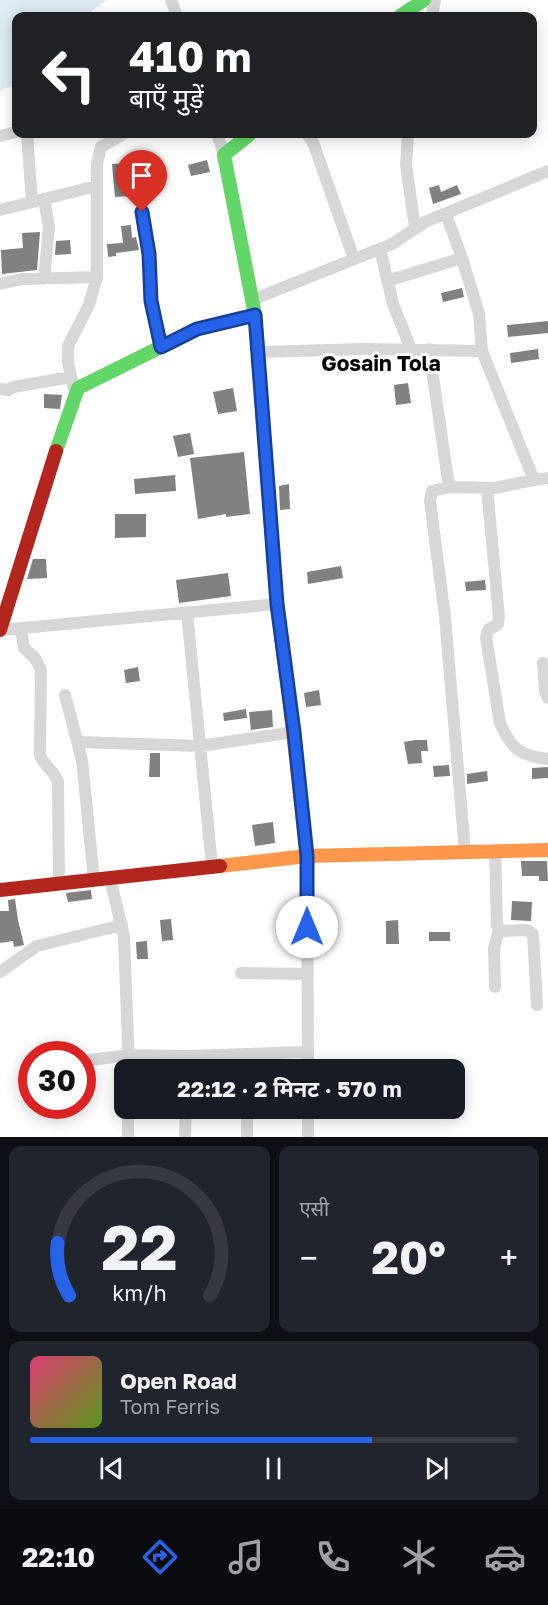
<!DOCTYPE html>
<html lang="hi">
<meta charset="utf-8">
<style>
:root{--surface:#171b24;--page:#20242c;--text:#f1f3f6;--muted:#9ea1a6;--line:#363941;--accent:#2563eb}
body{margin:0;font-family:"Golos Text","Noto Sans Devanagari",sans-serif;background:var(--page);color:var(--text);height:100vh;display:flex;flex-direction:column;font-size:22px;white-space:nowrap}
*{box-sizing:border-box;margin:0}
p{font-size:20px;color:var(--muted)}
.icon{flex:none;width:33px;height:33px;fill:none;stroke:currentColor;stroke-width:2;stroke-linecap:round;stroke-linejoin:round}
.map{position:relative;height:1137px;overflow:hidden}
.drawer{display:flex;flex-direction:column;gap:9px;padding:9px;background:#0d0f14;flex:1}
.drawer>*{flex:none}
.hud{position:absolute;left:12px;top:12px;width:525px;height:126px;border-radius:12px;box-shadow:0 3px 15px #0003;background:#202124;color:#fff;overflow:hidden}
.speed{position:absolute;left:18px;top:1041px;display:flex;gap:12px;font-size:30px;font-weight:700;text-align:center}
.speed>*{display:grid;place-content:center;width:78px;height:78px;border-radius:50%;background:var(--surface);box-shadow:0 3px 15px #0003;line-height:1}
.speed .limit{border:9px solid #d22;background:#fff;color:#111}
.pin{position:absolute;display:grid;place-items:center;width:51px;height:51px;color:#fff;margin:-62px -26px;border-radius:50% 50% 50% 0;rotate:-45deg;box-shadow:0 0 6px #0007}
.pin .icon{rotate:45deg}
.me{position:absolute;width:66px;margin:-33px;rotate:0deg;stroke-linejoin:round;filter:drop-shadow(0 0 4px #0008)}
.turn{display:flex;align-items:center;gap:21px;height:126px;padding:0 18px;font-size:27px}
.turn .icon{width:78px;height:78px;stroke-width:2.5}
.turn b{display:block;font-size:42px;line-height:51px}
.big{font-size:45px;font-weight:700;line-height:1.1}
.drawer .tile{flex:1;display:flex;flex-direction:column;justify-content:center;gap:9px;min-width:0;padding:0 21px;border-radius:12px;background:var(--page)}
.drawer .dial{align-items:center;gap:0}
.dial svg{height:156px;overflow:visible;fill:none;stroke:var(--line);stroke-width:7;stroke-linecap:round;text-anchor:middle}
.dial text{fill:var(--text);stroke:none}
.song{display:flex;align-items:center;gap:18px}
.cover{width:72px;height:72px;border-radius:9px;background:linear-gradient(135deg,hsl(340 70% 55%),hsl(90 70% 35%))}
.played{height:6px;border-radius:3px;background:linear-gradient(90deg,var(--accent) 70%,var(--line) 70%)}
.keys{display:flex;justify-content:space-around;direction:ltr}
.heat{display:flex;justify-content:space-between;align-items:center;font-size:33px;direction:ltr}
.drawer .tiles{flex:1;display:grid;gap:9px;grid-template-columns:1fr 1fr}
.tile:last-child{grid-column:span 2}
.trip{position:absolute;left:114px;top:1059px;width:351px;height:60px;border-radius:12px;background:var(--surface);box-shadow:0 3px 15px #0003;font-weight:700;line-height:60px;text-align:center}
.dock{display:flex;height:96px;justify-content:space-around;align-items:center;background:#090b0e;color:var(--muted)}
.dock .icon{width:42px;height:42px}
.dock .active{color:var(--accent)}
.dock b{font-size:27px;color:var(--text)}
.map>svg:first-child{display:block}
.water{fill:#ddebf3}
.building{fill:#818181}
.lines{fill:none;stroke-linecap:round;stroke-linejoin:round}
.street{stroke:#d7d7d7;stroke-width:12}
.fast{stroke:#63d668;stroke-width:14}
.slow{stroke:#ff974d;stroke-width:14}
.jam{stroke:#b3261e;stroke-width:14}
.route-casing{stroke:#184099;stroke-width:15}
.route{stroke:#2563eb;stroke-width:10}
.labels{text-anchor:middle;stroke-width:6;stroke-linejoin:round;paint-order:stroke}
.quarter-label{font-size:21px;font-weight:bold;fill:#000;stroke:#fff}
</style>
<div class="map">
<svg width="548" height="1137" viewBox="0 0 548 1137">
<rect width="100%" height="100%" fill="#fff"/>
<path class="water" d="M 0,0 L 106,0 L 85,16 L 16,16 L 16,84 L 0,91 Z"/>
<path class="building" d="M 207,160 L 210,172 L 191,176 L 188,165 Z
M 128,163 L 130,196 L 115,197 L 112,164 Z
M 439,185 L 441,192 L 457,185 L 461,194 L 433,204 L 429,188 Z
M 131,225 L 132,238 L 136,237 L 139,250 L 116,253 L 116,256 L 108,257 L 107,244 L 123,243 L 121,226 Z
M 40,232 L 37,270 L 2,274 L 1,250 L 23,248 L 22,233 Z
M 70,240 L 71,254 L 55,255 L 56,241 Z
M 462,288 L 464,297 L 443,302 L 441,293 Z
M 548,321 L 548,333 L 508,337 L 507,325 Z
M 538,349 L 539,359 L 511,363 L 510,353 Z
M 408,383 L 411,403 L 396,405 L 394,385 Z
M 233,388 L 237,411 L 218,414 L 213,392 Z
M 44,394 L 62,395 L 60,409 L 44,408 Z
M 190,433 L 194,454 L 178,457 L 173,436 Z
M 244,452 L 250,514 L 226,517 L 226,514 L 198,519 L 190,458 Z
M 175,475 L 176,491 L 135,494 L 134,479 Z
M 289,484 L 290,509 L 280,510 L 279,486 Z
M 115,514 L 146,514 L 146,537 L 115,538 Z
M 33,559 L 46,559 L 47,578 L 27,579 Z
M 341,566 L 343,578 L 308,584 L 307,572 Z
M 228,573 L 231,596 L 179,603 L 176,580 Z
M 485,580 L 486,590 L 466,591 L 465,582 Z
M 138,667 L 140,681 L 126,683 L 124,670 Z
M 319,690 L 321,705 L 306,707 L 304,693 Z
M 246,709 L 247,718 L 224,721 L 223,713 Z
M 272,710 L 273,727 L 251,730 L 249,712 Z
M 415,740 L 427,740 L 428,751 L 421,751 L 422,763 L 408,764 L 404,742 Z
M 150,753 L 160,753 L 160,777 L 149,777 Z
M 449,765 L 450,776 L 434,777 L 433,766 Z
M 548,767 L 548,778 L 532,779 L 532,768 Z
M 487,771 L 488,781 L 467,784 L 467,774 Z
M 273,822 L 275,843 L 255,846 L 252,825 Z
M 521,861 L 547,861 L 548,881 L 539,881 L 539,876 L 522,876 Z
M 91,890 L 92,899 L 68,902 L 66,893 Z
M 15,899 L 18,920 L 24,945 L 14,947 L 13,941 L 0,943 L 0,911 L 9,911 L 8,900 Z
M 512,901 L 532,902 L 531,921 L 511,920 Z
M 171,919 L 173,940 L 162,941 L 160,920 Z
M 398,920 L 399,944 L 386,944 L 386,921 Z
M 429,932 L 450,932 L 450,941 L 429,941 Z
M 147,941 L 148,959 L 137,959 L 136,942 Z"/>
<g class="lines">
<path class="street" d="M 171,0 L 177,16
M 432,16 L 435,0
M 27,134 L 32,202
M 217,134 L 224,155
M 307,134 L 313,142 L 354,259
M 408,134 L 406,165 L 415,228
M 0,136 L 16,132
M 44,199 L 49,227 L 44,279
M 0,210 L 97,186
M 142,212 L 149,254 L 151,301 L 161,347
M 446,214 L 462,258 L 479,314 L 482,351 L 534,480 L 548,478
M 380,249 L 393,304 L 411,349
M 387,281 L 462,258
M 0,284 L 22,279 L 97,277 L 97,164 L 101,147 L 123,134
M 252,300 L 392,244 L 425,222 L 548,171
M 429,349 L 449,487 L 494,488 L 534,480
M 258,352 L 364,349 L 482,351
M 0,389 L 9,390 L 13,387 L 71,377
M 75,393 L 68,363 L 68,346 L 89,305 L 97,277
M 449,487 L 432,491 L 430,501 L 445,617 L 465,852
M 487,488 L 499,617 L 498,624 L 488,630 L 486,638 L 500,723 C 511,749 521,756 548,759
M 187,613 L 212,866
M 21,628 L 24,648 L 35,658 L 41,670 L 40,755 C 44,767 54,769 58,782 L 59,883
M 1,630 L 277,604
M 543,663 L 545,691 L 548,698
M 65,695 L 82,760 L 94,880
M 79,742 L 200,746 L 294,732
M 495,851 L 497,926 L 502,931 L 527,930 L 533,934 L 537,1005
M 307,856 L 308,1070
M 110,878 L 124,937 L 129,1070
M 0,972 L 37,946 L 122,925
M 241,973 L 308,974
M 495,987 L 494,949 L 499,929
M 247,1054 L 247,1070
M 82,1061 L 129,1055 L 187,1056 L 308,1052
M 247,1108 L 247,1137
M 308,1108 L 308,1137
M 128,1137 L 128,1108
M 185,1137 L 186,1108"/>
<path class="fast" d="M 400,16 L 424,0
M 250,134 L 224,155 L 255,315 L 277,604 L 288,689
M 56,451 L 78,388 L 197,329 L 255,315"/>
<path class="slow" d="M 288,689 L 307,856
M 220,866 L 307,856 L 548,850"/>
<path class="jam" d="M 0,630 L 56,451
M 0,890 L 220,866"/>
</g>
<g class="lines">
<g class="route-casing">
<path id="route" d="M 142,212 L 149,254 L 151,301 L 161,347 L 197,329 L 255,315 L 277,604 L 294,732 L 307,856 L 307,927"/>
</g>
<use href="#route" class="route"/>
</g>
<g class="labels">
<g class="quarter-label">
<text x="381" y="371">Gosain Tola</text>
</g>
</g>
</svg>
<div class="speed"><div class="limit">30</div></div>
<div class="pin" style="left:142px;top:212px;background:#d93025"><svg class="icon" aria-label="arrive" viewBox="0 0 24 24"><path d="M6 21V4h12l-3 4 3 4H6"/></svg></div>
<svg class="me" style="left:307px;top:927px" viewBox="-20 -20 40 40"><circle r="19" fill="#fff"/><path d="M0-13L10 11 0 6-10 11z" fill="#2563eb"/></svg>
<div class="trip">22:12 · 2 मिनट · 570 m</div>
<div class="hud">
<div class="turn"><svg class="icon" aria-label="left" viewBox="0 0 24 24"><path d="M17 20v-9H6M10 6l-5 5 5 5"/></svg><div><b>410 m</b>बाएँ मुड़ें</div></div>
</div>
</div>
<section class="drawer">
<div class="tiles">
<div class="tile dial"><svg viewBox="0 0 100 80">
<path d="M14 69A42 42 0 1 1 86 69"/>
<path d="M14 69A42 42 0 0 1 8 42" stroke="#2563eb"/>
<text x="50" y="56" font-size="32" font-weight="700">22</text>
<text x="50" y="72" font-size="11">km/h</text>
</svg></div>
<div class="tile"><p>एसी</p>
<div class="heat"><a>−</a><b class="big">20°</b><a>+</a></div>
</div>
<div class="tile">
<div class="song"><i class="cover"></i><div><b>Open Road</b><p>Tom Ferris</p></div></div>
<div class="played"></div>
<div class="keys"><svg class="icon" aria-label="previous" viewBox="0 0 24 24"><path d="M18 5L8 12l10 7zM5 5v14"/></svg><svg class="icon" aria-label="pause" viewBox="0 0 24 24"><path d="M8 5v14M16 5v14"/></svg><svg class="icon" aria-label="next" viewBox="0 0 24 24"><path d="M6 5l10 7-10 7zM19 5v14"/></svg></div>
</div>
</div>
</section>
<nav class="dock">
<b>22:10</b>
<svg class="icon active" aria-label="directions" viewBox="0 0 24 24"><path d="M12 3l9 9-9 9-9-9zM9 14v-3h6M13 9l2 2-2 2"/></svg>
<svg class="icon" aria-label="music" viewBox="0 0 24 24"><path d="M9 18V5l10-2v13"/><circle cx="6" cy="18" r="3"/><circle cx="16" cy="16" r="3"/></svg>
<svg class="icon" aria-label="phone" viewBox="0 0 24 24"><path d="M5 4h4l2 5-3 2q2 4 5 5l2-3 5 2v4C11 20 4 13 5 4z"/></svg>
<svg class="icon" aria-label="climate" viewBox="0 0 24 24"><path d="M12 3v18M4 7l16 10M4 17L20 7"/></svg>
<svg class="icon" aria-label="car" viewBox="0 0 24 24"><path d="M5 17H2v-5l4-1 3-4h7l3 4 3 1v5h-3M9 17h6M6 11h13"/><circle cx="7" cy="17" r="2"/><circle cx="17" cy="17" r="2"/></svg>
</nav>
